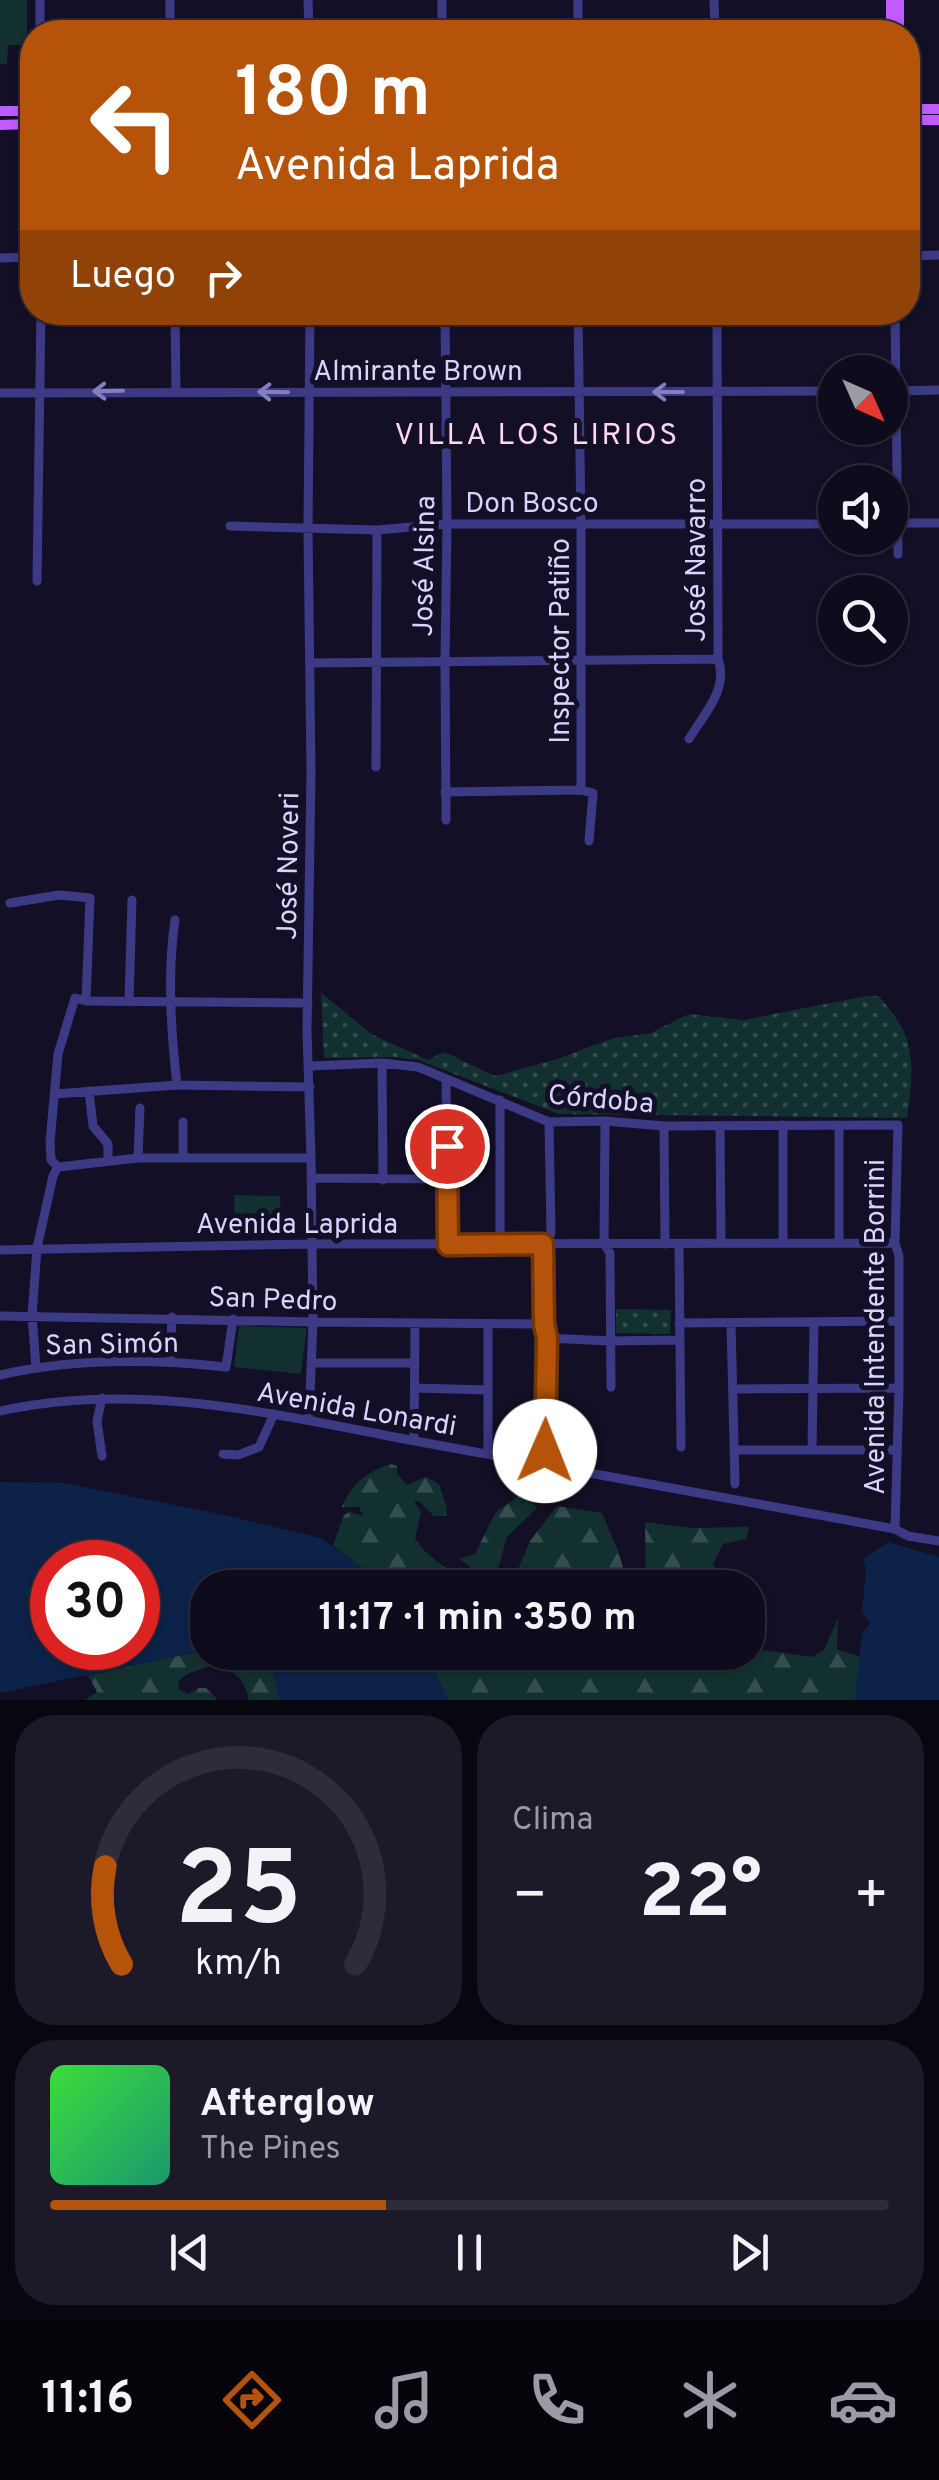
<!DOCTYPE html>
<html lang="es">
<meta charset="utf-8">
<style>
:root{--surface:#0e0b1c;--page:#1c1929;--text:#f1f3f6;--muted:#9b9ba3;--line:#2e2b3b;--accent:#b45309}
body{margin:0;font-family:Overpass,sans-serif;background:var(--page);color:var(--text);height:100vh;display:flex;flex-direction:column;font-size:38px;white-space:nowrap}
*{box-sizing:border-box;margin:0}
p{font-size:32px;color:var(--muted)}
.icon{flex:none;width:55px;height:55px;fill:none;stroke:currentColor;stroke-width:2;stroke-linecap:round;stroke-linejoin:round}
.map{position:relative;height:1700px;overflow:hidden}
.panel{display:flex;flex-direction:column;gap:15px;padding:15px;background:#08060f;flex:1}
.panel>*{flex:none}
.guide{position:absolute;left:20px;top:20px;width:900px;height:305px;border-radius:40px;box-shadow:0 2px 8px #0004,0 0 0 2px var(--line);background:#b45309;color:#fff;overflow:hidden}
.needle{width:65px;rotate:135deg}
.controls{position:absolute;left:818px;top:355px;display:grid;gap:20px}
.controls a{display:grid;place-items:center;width:90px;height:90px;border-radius:50%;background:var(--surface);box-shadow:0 2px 8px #0004,0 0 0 2px var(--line);font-size:50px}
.speed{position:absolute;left:30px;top:1540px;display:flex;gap:20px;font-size:50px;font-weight:700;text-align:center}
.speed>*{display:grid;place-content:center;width:130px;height:130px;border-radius:50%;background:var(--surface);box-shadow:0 2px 8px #0004,0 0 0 2px var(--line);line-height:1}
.speed .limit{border:15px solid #d22;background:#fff;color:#111}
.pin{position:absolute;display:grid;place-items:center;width:85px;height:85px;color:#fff;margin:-42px;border:5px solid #fff;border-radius:50%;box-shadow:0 2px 10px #0007}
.me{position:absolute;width:110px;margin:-55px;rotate:1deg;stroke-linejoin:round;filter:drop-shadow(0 0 8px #0008)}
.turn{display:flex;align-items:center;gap:35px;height:210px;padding:0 50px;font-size:45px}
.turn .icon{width:130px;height:130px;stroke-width:2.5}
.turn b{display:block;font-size:70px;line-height:85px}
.then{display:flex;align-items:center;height:95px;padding:0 50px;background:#0003;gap:20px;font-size:38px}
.big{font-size:75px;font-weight:700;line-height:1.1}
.panel .widget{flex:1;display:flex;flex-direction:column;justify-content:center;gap:15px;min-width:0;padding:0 35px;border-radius:40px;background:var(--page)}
.panel .dial{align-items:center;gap:0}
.dial svg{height:260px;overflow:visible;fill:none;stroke:var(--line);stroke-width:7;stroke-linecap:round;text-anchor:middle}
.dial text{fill:var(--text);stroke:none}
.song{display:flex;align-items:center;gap:30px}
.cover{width:120px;height:120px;border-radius:15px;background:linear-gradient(135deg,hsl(120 70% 55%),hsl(160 70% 35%))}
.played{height:10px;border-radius:5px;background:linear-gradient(90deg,var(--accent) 40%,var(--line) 40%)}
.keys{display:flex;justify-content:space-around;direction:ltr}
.heat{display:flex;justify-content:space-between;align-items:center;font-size:55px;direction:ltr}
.panel .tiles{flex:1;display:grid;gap:15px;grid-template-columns:1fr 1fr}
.widget:last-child{grid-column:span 2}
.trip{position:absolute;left:190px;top:1570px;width:575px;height:100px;border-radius:40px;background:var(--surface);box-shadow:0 2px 8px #0004,0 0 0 2px var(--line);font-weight:700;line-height:100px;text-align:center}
.tab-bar{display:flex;height:160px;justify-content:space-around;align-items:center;background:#06040b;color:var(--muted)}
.tab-bar .icon{width:70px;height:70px}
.tab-bar .active{color:var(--accent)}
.tab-bar b{font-size:45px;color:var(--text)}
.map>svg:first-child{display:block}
.forest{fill:url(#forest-firs)}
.park{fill:url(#park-dots)}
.pitch{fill:#12302f}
.water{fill:#0c2248;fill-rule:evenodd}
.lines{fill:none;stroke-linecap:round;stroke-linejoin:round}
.minor{stroke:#3d3a85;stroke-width:9}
.major{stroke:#c25bff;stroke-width:10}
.oneway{stroke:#837fbc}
.route-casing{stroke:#753606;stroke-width:25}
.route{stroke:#b45309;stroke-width:18}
.labels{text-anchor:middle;stroke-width:10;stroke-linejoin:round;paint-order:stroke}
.street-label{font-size:28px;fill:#d9d4ff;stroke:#130f26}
.neighbourhood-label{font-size:30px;letter-spacing:2.5px;fill:#ffd6f0;stroke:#130f26}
</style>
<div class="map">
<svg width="939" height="1700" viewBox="0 0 939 1700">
<defs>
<pattern id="forest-firs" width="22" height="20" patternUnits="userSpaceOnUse" patternTransform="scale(2.5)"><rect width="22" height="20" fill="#12302f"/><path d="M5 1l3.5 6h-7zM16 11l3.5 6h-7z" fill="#344d4e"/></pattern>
<pattern id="park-dots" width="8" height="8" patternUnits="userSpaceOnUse" patternTransform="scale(2.5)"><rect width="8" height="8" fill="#12302f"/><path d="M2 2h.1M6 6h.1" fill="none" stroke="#344d4e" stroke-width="1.8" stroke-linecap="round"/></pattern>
</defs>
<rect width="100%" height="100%" fill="#130f26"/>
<path class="forest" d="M 391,1464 L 397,1466 L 397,1474 L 407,1485 L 426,1477 L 439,1484 L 447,1508 L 446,1516 L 434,1516 L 420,1502 L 414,1501 L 421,1512 L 415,1539 C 430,1561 455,1573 477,1587 L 387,1587 L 333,1546 L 344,1515 L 350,1512 L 363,1516 L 359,1507 L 342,1507 C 350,1485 369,1470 391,1464 Z
M 524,1492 L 537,1508 L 507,1537 L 498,1569 L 510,1581 L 519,1567 L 530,1541 L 557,1506 L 602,1513 L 618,1551 L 629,1587 L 482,1587 L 488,1585 L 482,1577 L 460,1559 L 475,1554 L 495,1513 Z
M 645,1522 L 691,1528 L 749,1527 L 746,1539 L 723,1544 L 713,1564 L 731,1587 L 646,1587 Z
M 838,1618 L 837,1649 L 861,1657 L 855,1700 L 448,1700 L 426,1653 L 748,1652 L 748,1620 L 768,1620 L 762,1650 L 812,1657 L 824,1650 Z
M 207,1650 L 208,1652 L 268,1653 L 280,1700 L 249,1700 C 244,1678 237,1674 217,1664 L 187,1674 L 179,1681 L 178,1689 L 189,1694 L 198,1688 L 206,1688 L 218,1700 L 85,1700 L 97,1692 L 88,1675 Z"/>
<path class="park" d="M 321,993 L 373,1035 L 428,1060 L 444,1052 L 495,1076 L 557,1059 L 614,1038 L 651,1033 L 689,1014 L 743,1020 L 867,996 L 879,996 C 888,1008 901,1022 906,1037 C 915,1063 911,1091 907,1118 L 559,1114 L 418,1060 L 392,1057 L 324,1058 Z
M 616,1309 L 671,1310 L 670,1334 L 616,1333 Z"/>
<path class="pitch" d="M 0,0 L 27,0 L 27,45 L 8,45 L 7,64 L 0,64 Z
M 234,1195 L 280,1196 L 281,1234 L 235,1234 Z
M 239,1326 L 307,1328 L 301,1374 L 234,1367 Z"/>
<path class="water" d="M 0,1482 L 63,1483 L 220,1514 L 321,1538 L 387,1587 L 208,1588 L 207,1650 L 0,1693 ZM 52,1562 L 138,1562 L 138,1648 L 52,1648 Z
M 888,1542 L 939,1557 L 939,1700 L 855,1700 L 862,1634 L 870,1623 L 862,1612 L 866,1570 L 863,1559 Z
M 262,1653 L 426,1653 L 448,1700 L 280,1700 L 268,1653 Z"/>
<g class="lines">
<path class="minor" d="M 170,0 L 170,32
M 308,0 L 309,32
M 442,0 L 442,32
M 578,0 L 578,32
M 714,0 L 715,32
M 40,32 L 40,0
M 908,256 L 939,255
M 0,258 L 32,257
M 175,312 L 176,391
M 445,312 L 447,524 L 445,661 L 446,820
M 578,312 L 581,524 L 581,790
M 895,312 L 898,554
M 892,391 L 939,390
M 0,393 L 835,391
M 890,523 L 939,523
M 230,526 L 377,530 L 447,524 L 835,524
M 37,581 L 41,312
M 311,663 L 718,659
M 689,739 C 704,714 729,689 718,659 L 717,312
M 376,767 L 377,530
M 445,792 L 581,790 L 593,793 L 589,841
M 10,903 L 59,895 L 90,898 L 86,1001
M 175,920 C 167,974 171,1031 177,1085
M 129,1002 L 132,900
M 382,1063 L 383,1180
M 310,1066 L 382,1063 L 418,1067 L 549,1122 L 605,1121 L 664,1126 L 898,1125 L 895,1243 L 899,1256 L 899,1388 L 895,1529
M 446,1080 L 448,1245
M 89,1091 L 93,1126 L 108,1144 L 108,1161
M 55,1094 L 177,1085 L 310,1087
M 500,1100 L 500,1245
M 605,1121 L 604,1244 L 610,1253 L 611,1387
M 783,1125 L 783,1243
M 839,1125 L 839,1243
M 664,1126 L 665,1244
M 720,1126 L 721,1243
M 138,1158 L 140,1108
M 183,1158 L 183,1122
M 58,1167 L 138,1158 L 311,1158
M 311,1178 L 447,1179
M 679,1244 L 681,1447
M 0,1250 L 312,1244 L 895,1243
M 0,1316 L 313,1322 L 544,1324
M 679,1323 L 898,1321
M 731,1323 L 735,1484
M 488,1324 L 488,1454
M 547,1338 L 610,1341 L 679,1340
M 170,1361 L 172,1317
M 312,1363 L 414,1363
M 36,1367 L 32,1316 L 37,1248 L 53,1176 L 58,1167 L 51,1160 L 50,1142 L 58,1054 L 75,998 L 86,1001 L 308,1003
M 0,1375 C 74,1358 151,1359 226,1367 L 233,1319
M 415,1388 L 488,1390
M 733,1389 L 899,1388
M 102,1398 L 97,1421 L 102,1456
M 0,1411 C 140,1380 277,1415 415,1441 C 575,1471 735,1499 895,1529 L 908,1536 L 939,1541
M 309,1419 L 313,1322 L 311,1158 L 307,1031 L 311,772 L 308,529 L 310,312
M 414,1441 L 415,1323
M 734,1450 L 897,1450
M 812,1450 L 814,1322
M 223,1454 L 238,1455 L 259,1447 L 274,1414
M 535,1463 L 545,1451 L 547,1338 L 544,1324 L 543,1244 L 551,1233 L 549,1122"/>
<path class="major" d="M 891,32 L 891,0
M 899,32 L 899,0
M 908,109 L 939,109
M 0,111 L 32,111
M 908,120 L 939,120
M 0,125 L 32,124"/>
</g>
<defs><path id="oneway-shaft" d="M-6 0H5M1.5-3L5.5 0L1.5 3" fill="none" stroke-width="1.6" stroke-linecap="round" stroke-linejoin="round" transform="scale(2.5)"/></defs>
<g class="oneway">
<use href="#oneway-shaft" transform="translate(108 391) rotate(179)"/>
<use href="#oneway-shaft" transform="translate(273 392) rotate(-179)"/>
<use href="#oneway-shaft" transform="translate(668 392) rotate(180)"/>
</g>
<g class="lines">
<g class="route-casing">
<path id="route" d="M 447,1146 L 448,1245 L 543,1244 L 544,1324 L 547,1338 L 545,1451"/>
</g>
<use href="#route" class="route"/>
</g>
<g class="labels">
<g class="street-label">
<text x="418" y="380">Almirante Brown</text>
<text x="532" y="512">Don Bosco</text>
<text transform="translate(695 560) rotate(-90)" y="10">José Navarro</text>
<text transform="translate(423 566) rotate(-89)" y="10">José Alsina</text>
<text transform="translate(559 641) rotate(-90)" y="10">Inspector Patiño</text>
<text transform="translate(287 866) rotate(-89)" y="10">José Noveri</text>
<text transform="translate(601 1098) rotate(5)" y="10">Córdoba</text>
<text x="297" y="1233">Avenida Laprida</text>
<text transform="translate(273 1298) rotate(2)" y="10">San Pedro</text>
<text transform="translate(874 1327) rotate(-90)" y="10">Avenida Intendente Borrini</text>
<text transform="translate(112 1343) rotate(-1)" y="10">San Simón</text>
<text transform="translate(357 1408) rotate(10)" y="10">Avenida Lonardi</text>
</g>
<g class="neighbourhood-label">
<text x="537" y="444">VILLA LOS LIRIOS</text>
</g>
</g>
</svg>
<div class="controls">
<a><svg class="needle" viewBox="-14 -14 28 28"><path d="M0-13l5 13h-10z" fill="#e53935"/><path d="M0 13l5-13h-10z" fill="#9b9ba3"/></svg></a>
<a><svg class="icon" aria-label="sound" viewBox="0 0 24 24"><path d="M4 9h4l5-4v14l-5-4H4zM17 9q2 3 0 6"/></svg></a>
<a><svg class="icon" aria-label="search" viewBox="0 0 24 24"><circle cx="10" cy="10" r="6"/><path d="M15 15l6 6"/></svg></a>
</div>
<div class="speed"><div class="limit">30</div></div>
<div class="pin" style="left:447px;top:1146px;background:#d93025"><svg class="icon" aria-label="arrive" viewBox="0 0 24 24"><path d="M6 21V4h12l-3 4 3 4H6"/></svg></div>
<svg class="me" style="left:545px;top:1451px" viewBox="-20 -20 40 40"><circle r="19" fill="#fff"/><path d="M0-13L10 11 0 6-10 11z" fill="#b45309"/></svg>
<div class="trip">11:17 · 1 min · 350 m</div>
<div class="guide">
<div class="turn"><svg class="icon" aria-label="left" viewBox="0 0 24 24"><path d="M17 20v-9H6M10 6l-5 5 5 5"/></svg><div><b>180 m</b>Avenida Laprida</div></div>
<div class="then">Luego<svg class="icon" aria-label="right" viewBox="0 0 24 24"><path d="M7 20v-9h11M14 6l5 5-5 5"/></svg></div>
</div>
</div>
<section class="panel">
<div class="tiles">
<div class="widget dial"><svg viewBox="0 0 100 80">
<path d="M14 69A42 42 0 1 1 86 69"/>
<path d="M14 69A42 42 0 0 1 9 39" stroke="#b45309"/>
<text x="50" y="56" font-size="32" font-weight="700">25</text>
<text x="50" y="72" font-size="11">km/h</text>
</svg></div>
<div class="widget"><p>Clima</p>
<div class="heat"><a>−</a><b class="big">22°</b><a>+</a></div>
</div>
<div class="widget">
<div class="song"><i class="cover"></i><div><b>Afterglow</b><p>The Pines</p></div></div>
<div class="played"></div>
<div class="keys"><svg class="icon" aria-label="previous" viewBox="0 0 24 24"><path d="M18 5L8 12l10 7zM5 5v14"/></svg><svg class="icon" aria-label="pause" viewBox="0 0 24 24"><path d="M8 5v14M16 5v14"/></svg><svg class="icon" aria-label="next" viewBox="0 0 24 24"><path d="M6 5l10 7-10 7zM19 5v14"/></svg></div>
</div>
</div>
</section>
<nav class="tab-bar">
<b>11:16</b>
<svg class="icon active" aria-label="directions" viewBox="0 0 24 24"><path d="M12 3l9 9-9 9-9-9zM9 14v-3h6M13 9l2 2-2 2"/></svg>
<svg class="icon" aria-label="music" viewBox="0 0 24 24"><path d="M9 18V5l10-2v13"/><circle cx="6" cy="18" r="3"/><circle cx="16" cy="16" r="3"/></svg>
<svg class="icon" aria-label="phone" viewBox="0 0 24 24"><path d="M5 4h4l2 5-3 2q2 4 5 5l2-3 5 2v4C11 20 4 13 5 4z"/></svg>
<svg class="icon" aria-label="climate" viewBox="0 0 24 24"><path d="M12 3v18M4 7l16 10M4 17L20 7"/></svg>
<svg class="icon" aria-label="car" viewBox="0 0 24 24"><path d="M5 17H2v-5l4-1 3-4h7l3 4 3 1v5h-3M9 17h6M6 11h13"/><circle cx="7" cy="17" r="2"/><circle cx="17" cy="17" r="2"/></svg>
</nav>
